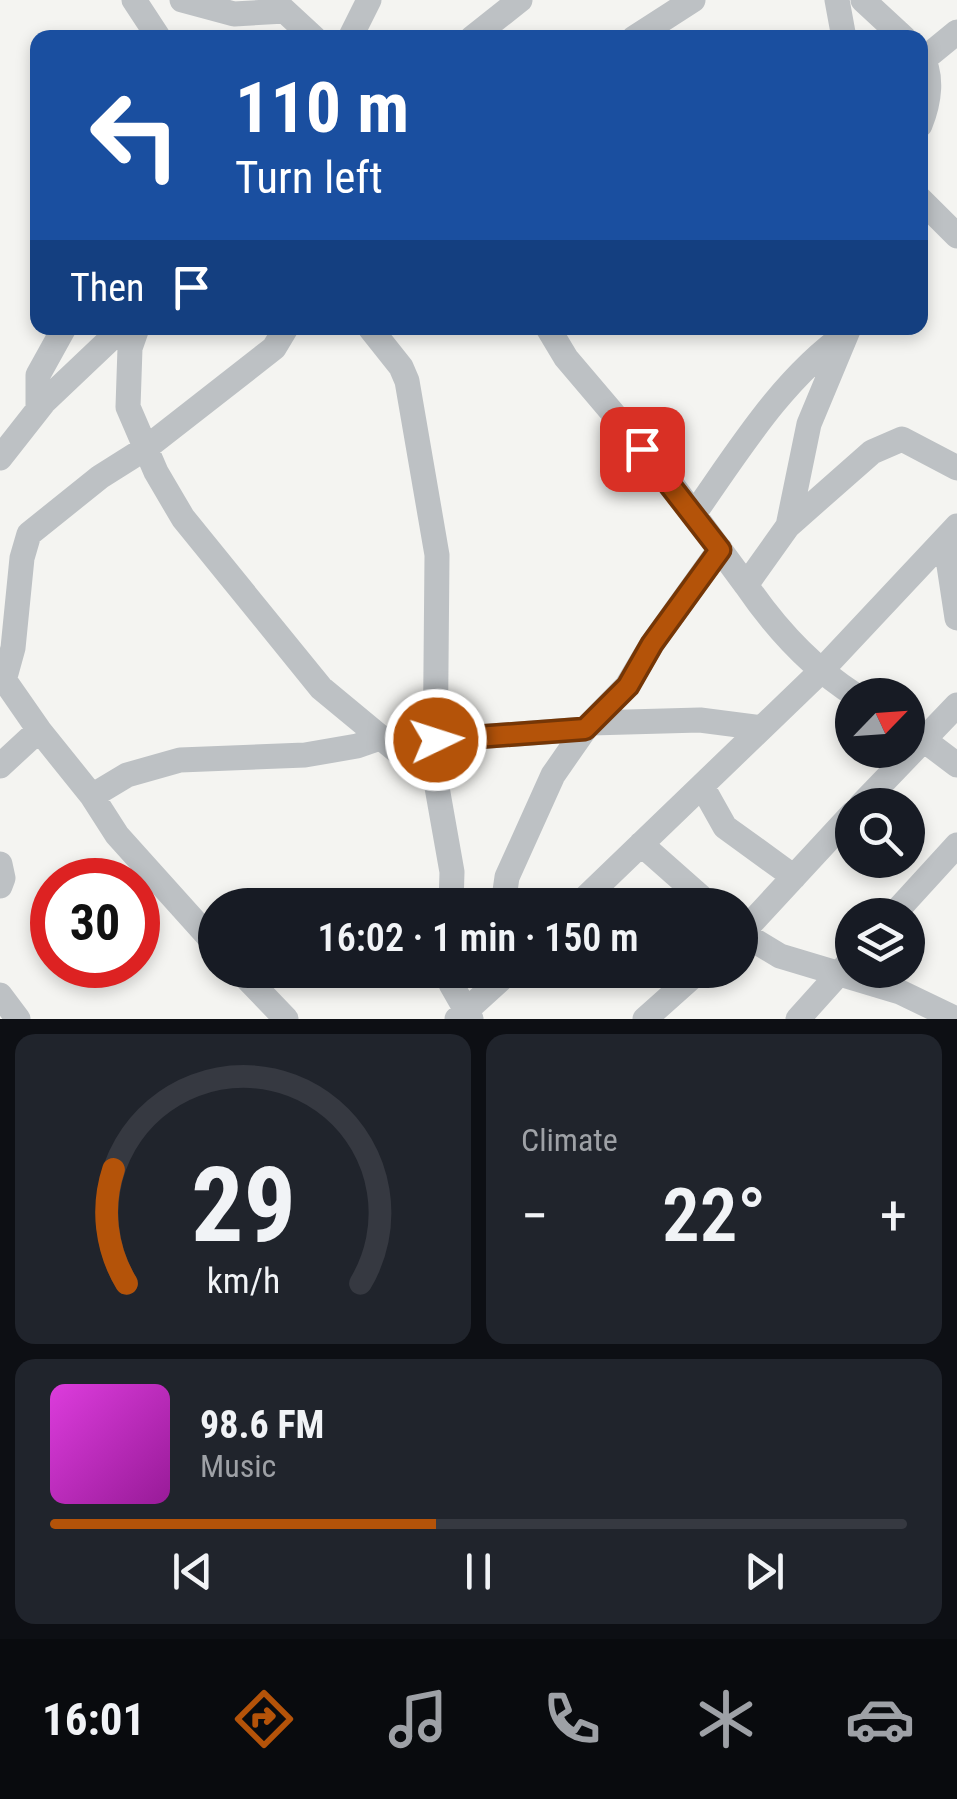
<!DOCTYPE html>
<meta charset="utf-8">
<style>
:root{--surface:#171b24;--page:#20242c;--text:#f1f3f6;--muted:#9ea1a6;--line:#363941;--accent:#b45309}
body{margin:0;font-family:"Roboto Condensed",sans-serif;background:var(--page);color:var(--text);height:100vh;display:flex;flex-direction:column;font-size:38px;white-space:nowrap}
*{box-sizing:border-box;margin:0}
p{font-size:32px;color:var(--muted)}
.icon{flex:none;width:55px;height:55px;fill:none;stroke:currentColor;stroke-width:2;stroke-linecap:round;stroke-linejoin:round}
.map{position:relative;height:1019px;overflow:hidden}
.side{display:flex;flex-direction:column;gap:15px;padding:15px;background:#0d0f14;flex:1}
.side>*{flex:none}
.banner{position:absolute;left:30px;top:30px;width:898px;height:305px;border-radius:20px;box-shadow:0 5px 15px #0003;background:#1a4fa0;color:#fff;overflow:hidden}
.needle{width:65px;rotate:65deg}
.controls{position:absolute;left:835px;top:678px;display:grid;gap:20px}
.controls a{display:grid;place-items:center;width:90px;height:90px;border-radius:50%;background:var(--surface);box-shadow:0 5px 15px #0003;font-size:50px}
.speed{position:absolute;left:30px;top:858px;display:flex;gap:20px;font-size:50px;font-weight:700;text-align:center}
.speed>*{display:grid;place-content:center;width:130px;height:130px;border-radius:50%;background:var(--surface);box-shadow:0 5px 15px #0003;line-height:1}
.speed .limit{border:15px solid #d22;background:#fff;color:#111}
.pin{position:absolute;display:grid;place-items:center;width:85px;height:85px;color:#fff;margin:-42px;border-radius:20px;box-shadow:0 5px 15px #0006}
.me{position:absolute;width:110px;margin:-55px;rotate:86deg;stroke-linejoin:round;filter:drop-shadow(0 0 8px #0008)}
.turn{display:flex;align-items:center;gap:35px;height:210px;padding:0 40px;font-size:45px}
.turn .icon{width:130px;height:130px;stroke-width:2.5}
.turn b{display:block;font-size:70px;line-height:85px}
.then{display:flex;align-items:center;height:95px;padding:0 40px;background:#0003;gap:20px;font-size:38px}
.big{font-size:75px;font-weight:600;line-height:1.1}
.side .widget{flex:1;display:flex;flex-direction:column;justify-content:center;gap:15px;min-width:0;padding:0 35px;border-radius:20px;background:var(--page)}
.side .dial{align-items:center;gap:0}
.dial svg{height:260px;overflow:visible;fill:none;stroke:var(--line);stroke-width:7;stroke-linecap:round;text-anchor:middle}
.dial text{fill:var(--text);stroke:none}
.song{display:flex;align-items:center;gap:30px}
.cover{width:120px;height:120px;border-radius:15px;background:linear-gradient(135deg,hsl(300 70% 55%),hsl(300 70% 35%))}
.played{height:10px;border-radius:5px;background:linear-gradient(90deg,var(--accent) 45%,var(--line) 45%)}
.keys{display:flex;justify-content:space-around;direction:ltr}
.heat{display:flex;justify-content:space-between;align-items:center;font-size:55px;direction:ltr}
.side .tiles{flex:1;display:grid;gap:15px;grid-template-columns:1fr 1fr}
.widget:last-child{grid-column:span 2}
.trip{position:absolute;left:198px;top:888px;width:560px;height:100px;border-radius:50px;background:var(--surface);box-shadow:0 5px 15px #0003;font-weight:600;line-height:100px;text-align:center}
.dock{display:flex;height:160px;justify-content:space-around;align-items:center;background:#090b0e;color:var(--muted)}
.dock .icon{width:70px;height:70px}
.dock .current{color:var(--accent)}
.dock b{font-size:45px;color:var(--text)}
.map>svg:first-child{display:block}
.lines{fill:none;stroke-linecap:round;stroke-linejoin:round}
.street{stroke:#bdc1c4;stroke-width:25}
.route-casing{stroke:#753606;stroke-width:25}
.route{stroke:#b45309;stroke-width:18}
</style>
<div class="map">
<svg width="957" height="1019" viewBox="0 0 957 1019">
<rect width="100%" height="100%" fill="#f4f4f1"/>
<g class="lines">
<path class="street" d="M 134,0 L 159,38
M 182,0 L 234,14 L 285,11
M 273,0 L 314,38
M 837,0 L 844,38
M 863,0 L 904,38
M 350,38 L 369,0
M 472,38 L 520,0
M 634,38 L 693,0
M 920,54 C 934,75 929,103 920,125
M 924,59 L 957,32
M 920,199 L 957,236
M 137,328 L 130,348 L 128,407 L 156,472 L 183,518 L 321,688 L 437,784
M 370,328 L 401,367 L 407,381 L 437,555 L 435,776 L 452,872 L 451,905
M 548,328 L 566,358 L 662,471 L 746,585
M 849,328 L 809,424 L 788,526 L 746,585 C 776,629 811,667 855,695
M 38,409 L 38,375 L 64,328
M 0,458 L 44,402 L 122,328
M 694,514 C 739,450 782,379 847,333
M 788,526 L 872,452 L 902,439 L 957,468
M 945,539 L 957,618
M 0,674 L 39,730 L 92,796 L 117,835 L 215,944
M 5,677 L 13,648 L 22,558 L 29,534 L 100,477 L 146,448 L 274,348 L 286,328
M 591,723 L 700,720 L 762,728
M 908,728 L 957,765
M 0,766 L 39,730
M 702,786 L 725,827 L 794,877
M 92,796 L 127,775 L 180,760 L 305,755 L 357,746 L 380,738 L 436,740 L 585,729
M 861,805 L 957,705
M 641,844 L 710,905
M 0,864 L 3,878 L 0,886
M 503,905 L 507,877 L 553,775 L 585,729 L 627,686 L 652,644 L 720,549
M 578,905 L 820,672 L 957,526
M 893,915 L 957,845
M 740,932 L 780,956 L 900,992 L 956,1019
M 740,935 L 852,814
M 239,970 L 286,1019
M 451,970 L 451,984 L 471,1019
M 0,995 L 18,1019
M 457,1019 L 511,970
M 645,1019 L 700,970
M 798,1019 L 852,959"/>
</g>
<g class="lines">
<g class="route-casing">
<path id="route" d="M 436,740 L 585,729 L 628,686 L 652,644 L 720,550 L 642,449"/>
</g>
<use href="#route" class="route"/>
</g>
</svg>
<div class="controls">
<a><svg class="needle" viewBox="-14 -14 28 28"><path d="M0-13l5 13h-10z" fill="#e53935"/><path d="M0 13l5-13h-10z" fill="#9ea1a6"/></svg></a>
<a><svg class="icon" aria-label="search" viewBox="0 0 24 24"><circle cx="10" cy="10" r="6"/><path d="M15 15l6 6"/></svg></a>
<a><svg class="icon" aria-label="layers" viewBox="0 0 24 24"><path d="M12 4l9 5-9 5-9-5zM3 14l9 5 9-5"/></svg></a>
</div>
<div class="speed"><div class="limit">30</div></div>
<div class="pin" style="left:642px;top:449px;background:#d93025"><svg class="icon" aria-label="arrive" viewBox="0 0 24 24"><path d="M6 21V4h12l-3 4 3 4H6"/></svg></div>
<svg class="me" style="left:436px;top:740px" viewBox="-20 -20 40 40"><circle r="17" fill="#b45309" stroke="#fff" stroke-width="3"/><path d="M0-11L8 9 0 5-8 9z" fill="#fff"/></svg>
<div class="trip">16:02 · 1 min · 150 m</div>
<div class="banner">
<div class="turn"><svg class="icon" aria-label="left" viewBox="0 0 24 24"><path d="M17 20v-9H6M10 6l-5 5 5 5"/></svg><div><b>110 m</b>Turn left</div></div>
<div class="then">Then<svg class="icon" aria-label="arrive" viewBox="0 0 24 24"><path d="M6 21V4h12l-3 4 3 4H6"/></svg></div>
</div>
</div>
<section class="side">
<div class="tiles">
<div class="widget dial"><svg viewBox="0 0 100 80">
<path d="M14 69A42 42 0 1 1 86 69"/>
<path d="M14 69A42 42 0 0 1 10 34" stroke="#b45309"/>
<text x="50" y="56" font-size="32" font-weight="700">29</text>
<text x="50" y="72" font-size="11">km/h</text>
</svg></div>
<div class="widget"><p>Climate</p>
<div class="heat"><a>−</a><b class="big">22°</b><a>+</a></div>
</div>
<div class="widget">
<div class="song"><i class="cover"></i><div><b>98.6 FM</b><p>Music</p></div></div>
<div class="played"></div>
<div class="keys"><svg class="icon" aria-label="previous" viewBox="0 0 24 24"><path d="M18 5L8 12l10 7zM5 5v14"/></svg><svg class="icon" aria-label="pause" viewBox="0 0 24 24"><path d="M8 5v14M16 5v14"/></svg><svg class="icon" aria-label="next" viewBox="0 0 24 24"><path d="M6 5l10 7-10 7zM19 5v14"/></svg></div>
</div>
</div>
</section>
<nav class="dock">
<b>16:01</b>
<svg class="icon current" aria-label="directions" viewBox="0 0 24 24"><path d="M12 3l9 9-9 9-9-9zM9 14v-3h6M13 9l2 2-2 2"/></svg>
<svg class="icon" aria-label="music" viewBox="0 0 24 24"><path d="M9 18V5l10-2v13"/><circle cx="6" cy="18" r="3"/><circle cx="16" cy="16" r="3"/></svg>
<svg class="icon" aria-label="phone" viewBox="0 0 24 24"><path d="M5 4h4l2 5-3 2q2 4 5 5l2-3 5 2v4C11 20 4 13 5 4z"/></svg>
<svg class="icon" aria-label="climate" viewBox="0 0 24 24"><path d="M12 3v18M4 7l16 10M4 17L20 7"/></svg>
<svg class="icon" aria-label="car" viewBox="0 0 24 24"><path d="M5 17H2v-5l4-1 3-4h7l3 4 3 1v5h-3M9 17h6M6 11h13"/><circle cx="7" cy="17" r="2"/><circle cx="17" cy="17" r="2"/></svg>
</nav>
